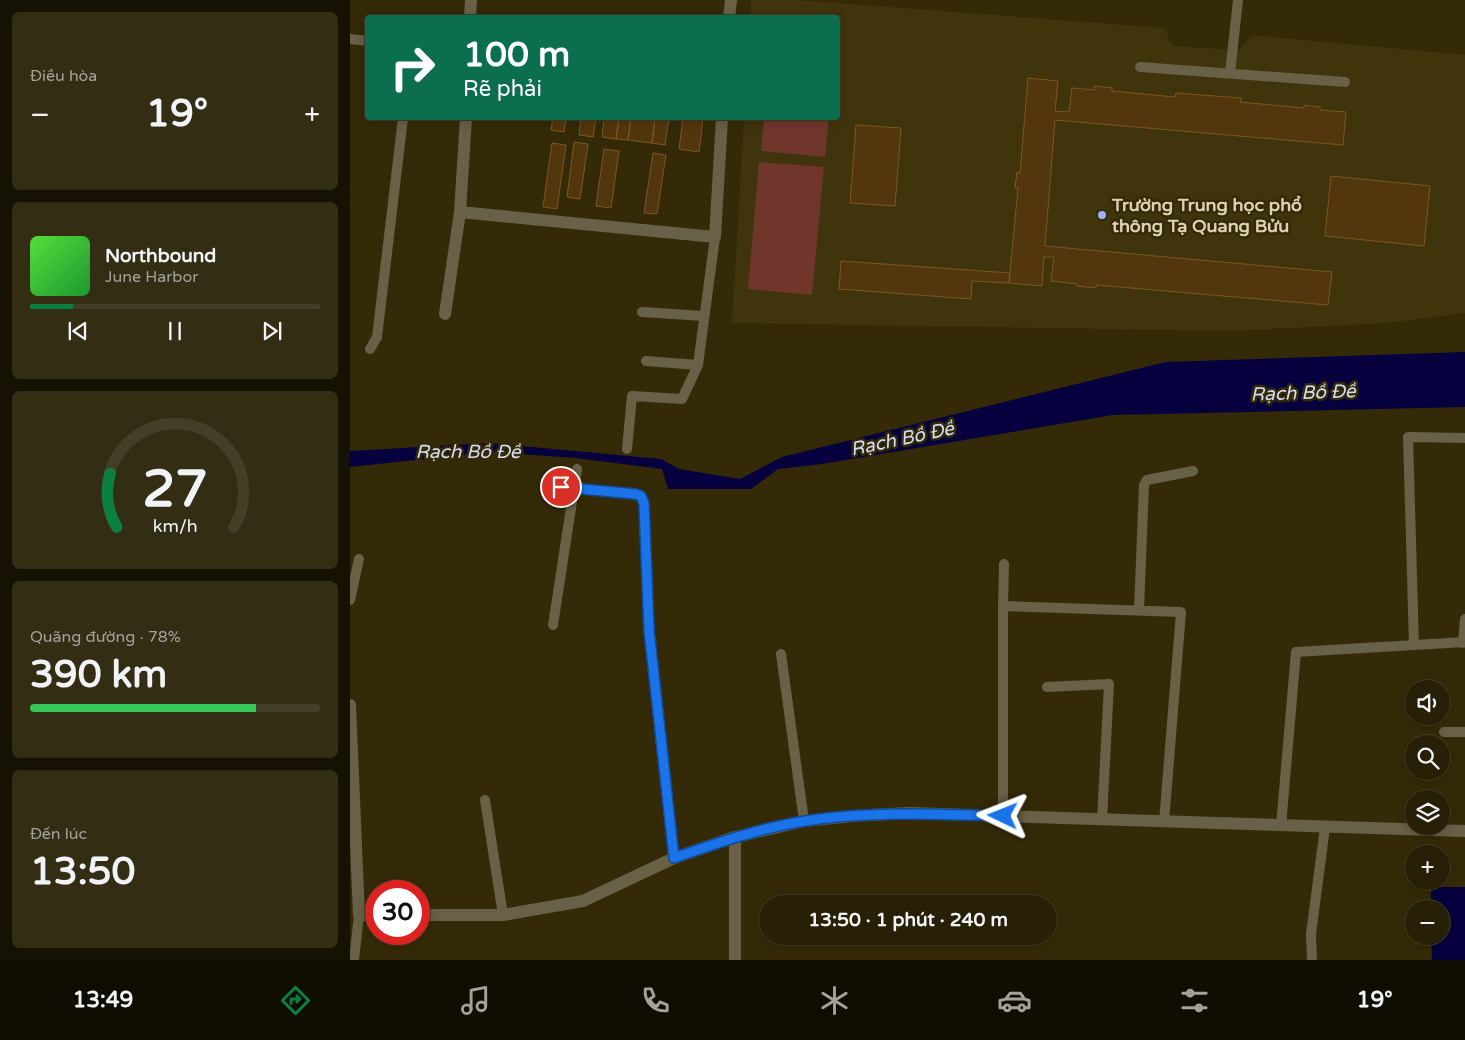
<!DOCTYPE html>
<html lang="vi">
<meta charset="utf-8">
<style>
:root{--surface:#272006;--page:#332d14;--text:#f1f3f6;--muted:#a4a39b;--line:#433e28;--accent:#0b8043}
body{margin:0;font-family:"Varela Round",sans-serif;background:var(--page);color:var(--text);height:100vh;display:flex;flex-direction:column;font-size:19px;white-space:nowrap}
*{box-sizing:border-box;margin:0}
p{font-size:16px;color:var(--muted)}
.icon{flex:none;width:28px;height:28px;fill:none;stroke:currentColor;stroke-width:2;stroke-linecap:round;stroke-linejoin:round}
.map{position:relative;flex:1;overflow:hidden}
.panel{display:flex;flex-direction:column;gap:12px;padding:12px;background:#151203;width:350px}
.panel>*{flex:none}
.guide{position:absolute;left:15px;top:15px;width:475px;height:105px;border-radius:5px;box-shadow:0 2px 12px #0003,0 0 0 1px var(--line);background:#0b6e4f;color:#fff;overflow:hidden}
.fabs{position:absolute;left:1055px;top:680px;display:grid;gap:10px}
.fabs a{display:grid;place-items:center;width:45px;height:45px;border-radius:50%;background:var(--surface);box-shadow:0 2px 12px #0003,0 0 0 1px var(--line);font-size:25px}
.speed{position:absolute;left:15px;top:880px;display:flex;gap:10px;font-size:25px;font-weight:700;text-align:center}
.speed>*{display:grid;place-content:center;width:65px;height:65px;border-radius:50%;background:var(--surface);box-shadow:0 2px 12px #0003,0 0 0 1px var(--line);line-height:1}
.speed .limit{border:8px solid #d22;background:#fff;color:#111}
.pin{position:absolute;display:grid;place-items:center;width:42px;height:42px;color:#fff;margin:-21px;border:2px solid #fff;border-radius:50%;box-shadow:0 1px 5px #0007}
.me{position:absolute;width:55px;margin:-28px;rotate:272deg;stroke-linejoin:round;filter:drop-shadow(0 0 4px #0008)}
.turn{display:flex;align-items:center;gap:18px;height:105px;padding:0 15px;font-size:22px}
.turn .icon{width:65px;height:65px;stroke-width:2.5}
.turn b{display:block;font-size:35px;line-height:42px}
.big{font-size:38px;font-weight:700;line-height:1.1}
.panel .card{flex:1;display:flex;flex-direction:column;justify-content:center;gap:8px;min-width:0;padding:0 18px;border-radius:8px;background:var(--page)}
.panel .dial{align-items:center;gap:0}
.dial svg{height:130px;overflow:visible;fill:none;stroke:var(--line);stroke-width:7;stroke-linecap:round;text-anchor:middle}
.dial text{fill:var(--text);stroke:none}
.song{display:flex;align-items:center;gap:15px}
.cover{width:60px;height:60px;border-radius:8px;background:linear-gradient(135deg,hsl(110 70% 55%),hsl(130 70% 35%))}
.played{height:5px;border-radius:2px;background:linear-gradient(90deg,var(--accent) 15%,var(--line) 15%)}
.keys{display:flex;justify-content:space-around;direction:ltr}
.heat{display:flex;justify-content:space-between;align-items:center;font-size:28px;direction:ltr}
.charge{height:8px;border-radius:4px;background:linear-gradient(90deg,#34c759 78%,var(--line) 0)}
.trip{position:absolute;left:409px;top:895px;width:298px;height:50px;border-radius:25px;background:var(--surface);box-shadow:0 2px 12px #0003,0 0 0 1px var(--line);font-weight:700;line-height:50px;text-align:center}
.menu{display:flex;height:80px;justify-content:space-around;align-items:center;background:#100d02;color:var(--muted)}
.menu .icon{width:35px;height:35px}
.menu .current{color:var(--accent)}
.menu b{font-size:22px;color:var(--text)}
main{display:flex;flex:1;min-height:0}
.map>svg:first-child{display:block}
.built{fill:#40340d}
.green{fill:#70362b}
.water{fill:#06003e}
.building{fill:#52360d;stroke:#7d5722}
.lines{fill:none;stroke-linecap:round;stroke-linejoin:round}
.service{stroke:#686047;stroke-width:10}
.minor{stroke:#686047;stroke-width:12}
.route-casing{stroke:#114b97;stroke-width:12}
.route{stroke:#1a73e8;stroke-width:9}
.poi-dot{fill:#9fb3fd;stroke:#342a08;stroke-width:2}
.labels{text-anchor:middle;stroke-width:5;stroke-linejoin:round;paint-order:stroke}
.poi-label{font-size:18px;font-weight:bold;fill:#ddd3b4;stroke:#342a08;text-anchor:start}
.water-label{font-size:19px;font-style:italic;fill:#d6def6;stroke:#342a08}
</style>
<main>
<section class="panel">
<div class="card"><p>Điều hòa</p>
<div class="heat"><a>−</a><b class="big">19°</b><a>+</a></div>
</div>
<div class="card">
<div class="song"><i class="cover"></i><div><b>Northbound</b><p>June Harbor</p></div></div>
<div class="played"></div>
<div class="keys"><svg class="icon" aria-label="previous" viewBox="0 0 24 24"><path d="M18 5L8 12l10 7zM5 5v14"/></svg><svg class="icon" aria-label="pause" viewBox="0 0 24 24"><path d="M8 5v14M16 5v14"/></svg><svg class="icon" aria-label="next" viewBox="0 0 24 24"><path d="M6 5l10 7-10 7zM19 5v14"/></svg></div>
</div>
<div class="card dial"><svg viewBox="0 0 100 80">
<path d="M14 69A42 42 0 1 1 86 69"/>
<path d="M14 69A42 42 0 0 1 10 36" stroke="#0b8043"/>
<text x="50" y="56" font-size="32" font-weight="700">27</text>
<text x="50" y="72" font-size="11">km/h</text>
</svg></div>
<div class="card"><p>Quãng đường · 78%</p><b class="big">390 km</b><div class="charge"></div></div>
<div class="card"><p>Đến lúc</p><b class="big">13:50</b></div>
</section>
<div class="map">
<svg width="1115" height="960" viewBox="0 0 1115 960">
<rect width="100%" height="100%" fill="#342a08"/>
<path class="built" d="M 401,0 L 447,0 L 814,28 L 823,46 L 889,50 L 901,35 L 1115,55 L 1115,313 L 1037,323 L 882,331 L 382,323 L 394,118 L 488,118 L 488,18 L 400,17 Z"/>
<path class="green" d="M 414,118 L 479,118 L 475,157 L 411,151 Z
M 409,162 L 474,167 L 462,295 L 398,289 Z"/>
<path class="water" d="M 1115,352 L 1115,407 L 763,415 L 472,464 L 428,469 L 401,489 L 318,489 L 312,469 L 226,458 L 140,452 L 0,467 L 0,451 L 138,443 L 311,459 L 329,469 L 390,479 L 432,457 L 816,362 Z
M 1081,887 L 1115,887 L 1115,960 L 1082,960 L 1081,936 L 1091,936 L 1091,909 L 1081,909 Z"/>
<path class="building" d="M 678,78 L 708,81 L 705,111 L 719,112 L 722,88 L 745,90 L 745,86 L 762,88 L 762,91 L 825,97 L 826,93 L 891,98 L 890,102 L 954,108 L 954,105 L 970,107 L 970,110 L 996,112 L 993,145 L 705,120 L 695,246 L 982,272 L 978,305 L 746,285 L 746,288 L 727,286 L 727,284 L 701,281 L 704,257 L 694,257 L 692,286 L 659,283 L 668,188 L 665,188 L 667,172 L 670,173 Z
M 203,118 L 216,118 L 214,132 L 201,130 Z
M 231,118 L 246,118 L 243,137 L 229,135 Z
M 254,118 L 269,118 L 266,139 L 252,137 Z
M 269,118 L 281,118 L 278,140 L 266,139 Z
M 281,118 L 305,118 L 302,143 L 278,140 Z
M 305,118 L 319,118 L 315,145 L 302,143 Z
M 333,118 L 353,118 L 349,152 L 329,149 Z
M 506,125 L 551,128 L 545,206 L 500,203 Z
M 224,142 L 238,144 L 230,199 L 217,197 Z
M 202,143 L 216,145 L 207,209 L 193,207 Z
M 254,149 L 269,151 L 261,208 L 246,206 Z
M 303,153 L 316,155 L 307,214 L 294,213 Z
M 981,176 L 1080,186 L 1074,246 L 975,236 Z
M 491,261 L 660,273 L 659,283 L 622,281 L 621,299 L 489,289 Z"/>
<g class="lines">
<path class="service" d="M 0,39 L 18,41
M 790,67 L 995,82
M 880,73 L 888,0
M 292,312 L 353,316
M 20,349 L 27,337 L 53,118
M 296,361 L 348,365
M 277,449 L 282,396 L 332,399 L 348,365 L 365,237
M 198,485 L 285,494 L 291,496 L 294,503 L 299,630 L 324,858
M 654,564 L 653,606 L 831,612 L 814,822
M 0,600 L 9,559
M 653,606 L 653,816
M 789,610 L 794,485 L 797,480 L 843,471
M 203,625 L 227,469
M 1113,643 L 1115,619
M 1064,645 L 1058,437 L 1115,438
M 431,654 L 454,821
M 697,687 L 759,684 L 752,820
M 1094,732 L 1115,732
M 135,800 L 153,915
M 931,826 L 946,652 L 1115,642
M 4,960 L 9,915
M 962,960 L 961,934 L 975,827"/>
<path class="minor" d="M 120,18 L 121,0
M 379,18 L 381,0
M 110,212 L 365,237 L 372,118
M 95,314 L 110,212 L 116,118
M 0,705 L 9,915 L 26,915
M 69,915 L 153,915 L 233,901 L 324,858 L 385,837 L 454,821 L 502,816 L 559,813 L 1115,831
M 385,960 L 385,837"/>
</g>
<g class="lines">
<g class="route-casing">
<path id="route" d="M 211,487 L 285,494 L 291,496 L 294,503 L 299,630 L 324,858 C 367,843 410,828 455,821 C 521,811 587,814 653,816"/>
</g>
<use href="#route" class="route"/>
</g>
<circle class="poi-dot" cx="752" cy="215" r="5"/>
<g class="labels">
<g class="poi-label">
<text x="762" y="211">Trường Trung học phổ<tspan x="762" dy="21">thông Tạ Quang Bửu</tspan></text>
</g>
<g class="water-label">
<text transform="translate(953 392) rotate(-2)" y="7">Rạch Bồ Đề</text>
<text transform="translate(552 438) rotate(-12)" y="7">Rạch Bồ Đề</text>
<text x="118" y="458">Rạch Bồ Đề</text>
</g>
</g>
</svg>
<div class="fabs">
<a><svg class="icon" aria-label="sound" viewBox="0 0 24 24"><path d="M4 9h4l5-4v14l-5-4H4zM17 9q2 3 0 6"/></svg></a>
<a><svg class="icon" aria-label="search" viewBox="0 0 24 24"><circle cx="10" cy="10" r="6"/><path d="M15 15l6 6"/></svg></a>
<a><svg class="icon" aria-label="layers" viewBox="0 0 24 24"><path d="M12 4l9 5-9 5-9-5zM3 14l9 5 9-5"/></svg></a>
<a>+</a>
<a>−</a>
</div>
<div class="speed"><div class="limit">30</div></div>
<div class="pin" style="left:211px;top:487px;background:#d93025"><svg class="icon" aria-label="arrive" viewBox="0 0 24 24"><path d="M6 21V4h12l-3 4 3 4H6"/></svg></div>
<svg class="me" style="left:653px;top:816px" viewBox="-20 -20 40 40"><path d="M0-17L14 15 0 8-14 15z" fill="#1a73e8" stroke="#fff" stroke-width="4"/></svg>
<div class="trip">13:50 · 1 phút · 240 m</div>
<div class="guide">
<div class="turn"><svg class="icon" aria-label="right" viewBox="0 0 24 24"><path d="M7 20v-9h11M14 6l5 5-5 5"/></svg><div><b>100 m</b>Rẽ phải</div></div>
</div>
</div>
</main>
<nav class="menu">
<b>13:49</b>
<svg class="icon current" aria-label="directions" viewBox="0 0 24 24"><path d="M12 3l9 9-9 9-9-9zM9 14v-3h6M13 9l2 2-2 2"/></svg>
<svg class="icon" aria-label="music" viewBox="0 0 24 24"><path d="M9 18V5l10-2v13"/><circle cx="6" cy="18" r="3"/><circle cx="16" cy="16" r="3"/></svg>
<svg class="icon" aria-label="phone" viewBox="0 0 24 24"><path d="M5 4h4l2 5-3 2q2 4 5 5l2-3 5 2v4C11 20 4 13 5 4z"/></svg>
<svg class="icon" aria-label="climate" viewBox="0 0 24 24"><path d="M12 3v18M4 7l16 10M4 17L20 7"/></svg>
<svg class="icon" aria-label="car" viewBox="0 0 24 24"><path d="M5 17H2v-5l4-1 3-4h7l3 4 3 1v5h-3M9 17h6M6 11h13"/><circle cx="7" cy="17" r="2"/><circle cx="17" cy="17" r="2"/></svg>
<svg class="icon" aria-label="filters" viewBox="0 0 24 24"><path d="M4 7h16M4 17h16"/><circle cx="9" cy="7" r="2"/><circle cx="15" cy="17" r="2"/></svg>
<b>19°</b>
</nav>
